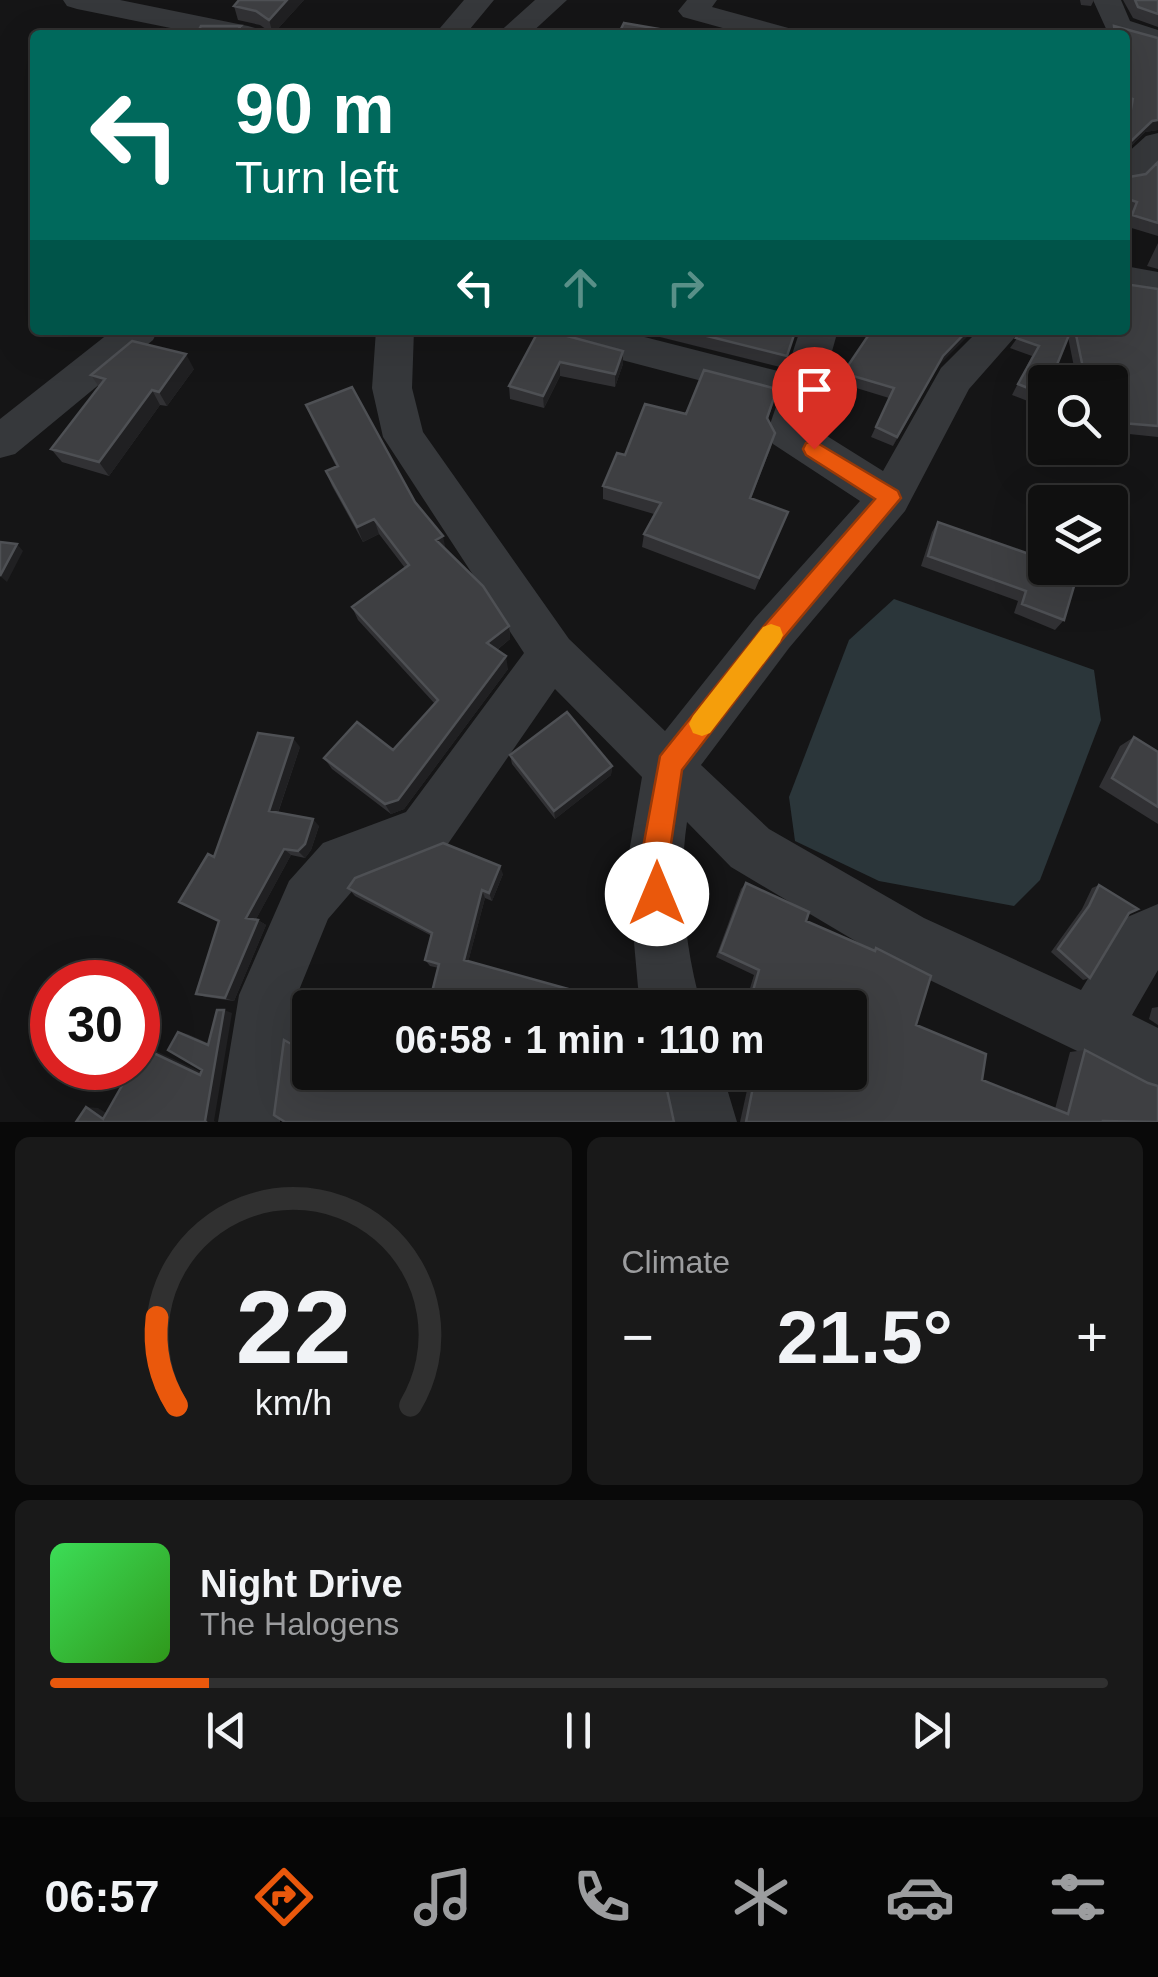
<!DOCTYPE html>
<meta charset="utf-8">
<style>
:root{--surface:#101010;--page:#191919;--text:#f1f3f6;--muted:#9c9d9f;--line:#303030;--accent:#ea580c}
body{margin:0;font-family:Helvetica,sans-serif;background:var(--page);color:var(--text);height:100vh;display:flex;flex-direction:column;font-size:38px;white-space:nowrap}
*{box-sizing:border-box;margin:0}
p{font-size:32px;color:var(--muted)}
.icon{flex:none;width:55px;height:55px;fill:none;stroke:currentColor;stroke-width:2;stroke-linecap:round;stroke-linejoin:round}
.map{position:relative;height:1122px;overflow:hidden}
.drawer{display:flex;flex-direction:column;gap:15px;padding:15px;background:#090909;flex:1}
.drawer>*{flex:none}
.top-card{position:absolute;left:30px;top:30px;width:1100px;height:305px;border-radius:10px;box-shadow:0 10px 40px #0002,0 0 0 2px var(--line);background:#00695c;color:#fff;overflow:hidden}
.fabs{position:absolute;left:1028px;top:365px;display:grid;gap:20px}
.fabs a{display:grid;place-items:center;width:100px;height:100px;border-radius:10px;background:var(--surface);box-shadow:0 10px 40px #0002,0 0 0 2px var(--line);font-size:50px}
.speed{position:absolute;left:30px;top:960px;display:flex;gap:20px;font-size:50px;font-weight:700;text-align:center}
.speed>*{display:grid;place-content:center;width:130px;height:130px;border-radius:50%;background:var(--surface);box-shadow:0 10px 40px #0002,0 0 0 2px var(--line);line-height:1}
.speed .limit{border:15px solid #d22;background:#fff;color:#111}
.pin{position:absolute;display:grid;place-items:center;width:85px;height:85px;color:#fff;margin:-102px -42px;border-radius:50% 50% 50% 0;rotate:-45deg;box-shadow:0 0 10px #0007}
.pin .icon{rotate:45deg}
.me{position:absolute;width:110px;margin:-55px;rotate:0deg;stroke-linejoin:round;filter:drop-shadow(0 0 8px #0008)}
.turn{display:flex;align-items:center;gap:35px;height:210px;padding:0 40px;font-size:45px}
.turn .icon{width:130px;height:130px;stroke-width:2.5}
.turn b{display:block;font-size:70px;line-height:85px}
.lanes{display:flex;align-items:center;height:95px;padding:0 40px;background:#0003;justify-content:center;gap:50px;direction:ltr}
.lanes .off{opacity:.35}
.big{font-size:75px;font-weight:800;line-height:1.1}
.drawer .tile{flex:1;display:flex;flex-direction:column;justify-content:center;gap:15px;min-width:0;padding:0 35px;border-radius:15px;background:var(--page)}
.drawer .dial{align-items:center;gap:0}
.dial svg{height:260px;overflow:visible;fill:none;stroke:var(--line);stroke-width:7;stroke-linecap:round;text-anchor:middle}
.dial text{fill:var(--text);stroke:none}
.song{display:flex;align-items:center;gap:30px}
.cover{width:120px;height:120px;border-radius:15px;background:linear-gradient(135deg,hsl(130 70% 55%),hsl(110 70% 35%))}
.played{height:10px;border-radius:5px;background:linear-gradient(90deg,var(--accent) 15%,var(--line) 15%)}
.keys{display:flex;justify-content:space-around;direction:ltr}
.heat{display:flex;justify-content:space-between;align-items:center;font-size:55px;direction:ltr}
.drawer .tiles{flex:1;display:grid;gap:15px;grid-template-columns:1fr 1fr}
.tile:last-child{grid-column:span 2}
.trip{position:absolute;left:292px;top:990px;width:575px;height:100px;border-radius:10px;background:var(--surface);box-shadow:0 10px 40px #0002,0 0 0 2px var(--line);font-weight:800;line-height:100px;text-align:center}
.dock{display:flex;height:160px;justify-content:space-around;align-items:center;background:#060606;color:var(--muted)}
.dock .icon{width:70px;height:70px}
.dock .current{color:var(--accent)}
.dock b{font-size:45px;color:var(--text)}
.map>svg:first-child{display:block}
.water{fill:#2b363a}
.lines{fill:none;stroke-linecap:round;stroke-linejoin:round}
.minor{fill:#36383b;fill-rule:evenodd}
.wall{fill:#313134}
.shaded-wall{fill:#202022}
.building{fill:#3e3f42;stroke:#4e5054;stroke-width:2.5}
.route{fill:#ea580c;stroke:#983908;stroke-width:2.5}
.slow{fill:#f59e0b}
</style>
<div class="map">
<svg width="1158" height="1122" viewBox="0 0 1158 1122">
<rect width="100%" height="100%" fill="#151516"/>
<path class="water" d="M 894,599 L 1094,670 L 1101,720 L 1040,880 L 1014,906 L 879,881 L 795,841 L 789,797 L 849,640 Z"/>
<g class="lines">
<path class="minor" d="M 63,0 L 120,0 L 248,26 L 259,29 L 263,35 L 205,35 L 77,9 L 67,6 Z
M 464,0 L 494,0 L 465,35 L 434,35 Z
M 535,0 L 567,0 L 529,35 L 496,35 Z
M 687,0 L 717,0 L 712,7 L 792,29 L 796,35 L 748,35 L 683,17 L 678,11 Z
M 1093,0 L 1121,0 L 1130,21 L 1158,30 L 1158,48 L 1125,39 L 1125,35 L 1108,33 Z
M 1158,133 L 1158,161 L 1137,182 L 1125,185 L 1125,155 L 1146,136 Z
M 1125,266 L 1158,272 L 1158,298 L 1125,292 Z
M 113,330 L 158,330 L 153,340 L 15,454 L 0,458 L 0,419 Z
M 376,330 L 414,330 L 412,388 L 423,432 L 569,639 L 665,731 L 755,618 L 860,501 L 773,444 L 767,433 L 778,401 L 561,344 L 547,340 L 542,330 L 617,330 L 786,373 L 800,330 L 838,330 L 811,426 L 883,471 L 941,368 L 979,330 L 1021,330 L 969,389 L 905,511 L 789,648 L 701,765 L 769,829 L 924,918 L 1081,990 L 1125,918 L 1158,904 L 1158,970 L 1132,1015 L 1158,1028 L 1158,1090 L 884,958 L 731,867 L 687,822 C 678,881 685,950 702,1008 L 644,1008 L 638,987 L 627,864 L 642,777 L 555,689 L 443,851 L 360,882 L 328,919 L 297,995 L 280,1122 L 218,1122 L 239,995 L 289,881 L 323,843 L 406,812 L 524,653 L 383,437 L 372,388 Z
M 662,1072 L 722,1072 L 737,1122 L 675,1122 Z"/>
</g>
<path class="wall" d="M 239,0 L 304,0 L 273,34 L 260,25 L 238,20 L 234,6 Z
M 1080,0 L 1094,0 L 1091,6 L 1081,5 Z
M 1123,0 L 1158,0 L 1158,27 L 1133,18 Z
M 1114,26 L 1158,38 L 1158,130 L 1145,132 L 1128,149 L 1129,177 L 1146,174 L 1158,162 L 1158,236 L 1125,226 L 1130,213 L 1125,211 L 1125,121 L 1127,109 L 1125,35 L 1109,35 Z
M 1158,243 L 1158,269 L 1147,266 Z
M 1131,285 L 1158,289 L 1158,437 L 1110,432 L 1110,382 L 1077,382 L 1068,337 L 1045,394 L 1038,405 L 1012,395 L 1032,356 L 1010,348 L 1023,330 L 1125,330 Z
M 539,330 L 623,364 L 615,387 L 560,376 L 544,408 L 510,399 L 509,386 Z
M 632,330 L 787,330 L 795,332 L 784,368 Z
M 938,366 L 893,446 L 871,437 L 889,398 L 840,383 L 843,373 Z
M 194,369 L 167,406 L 160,405 L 109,476 L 62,462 L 51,449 L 99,387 L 91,375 Z
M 773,404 L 768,419 L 771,447 L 751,498 L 788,512 L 755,590 L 642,547 L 644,534 L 654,514 L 603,499 L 603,486 L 625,455 L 686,414 Z
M 306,405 L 415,502 L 446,551 L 509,626 L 510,639 L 497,650 L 508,669 L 404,809 L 391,814 L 332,769 L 324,758 L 393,750 L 435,704 L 358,620 L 352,607 L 405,568 L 379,534 L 363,542 L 332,486 L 326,471 L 336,466 L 313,422 Z
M 1040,519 L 1064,620 L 1055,630 L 1014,613 L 1018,601 L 921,566 L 932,532 L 938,522 L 1026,553 L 1032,529 Z
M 1134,737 L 1158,752 L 1158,824 L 1099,787 L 1120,746 Z
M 300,747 L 278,813 L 319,826 L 311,850 L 305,858 L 291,855 L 256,919 L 266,925 L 234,1001 L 206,997 L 196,994 L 219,922 L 214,857 Z
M 510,755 L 612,766 L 611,775 L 555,819 L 512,764 Z
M 503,874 L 492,901 L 485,898 L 468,962 L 568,989 L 568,997 L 430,966 L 425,960 L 432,936 L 355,896 L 348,888 Z
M 746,883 L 806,921 L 872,950 L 876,948 L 916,1025 L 982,1080 L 1055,1109 L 1070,1052 L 1085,1050 L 1148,1083 L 1158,1122 L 740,1122 L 751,1072 L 850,1072 L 850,1008 L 744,1008 L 754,975 L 716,957 L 741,889 Z
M 1099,885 L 1129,913 L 1090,978 L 1083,980 L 1051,952 L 1082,909 L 1092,888 Z
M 1158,1007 L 1158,1025 L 1149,1019 L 1152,1008 Z"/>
<path class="shaded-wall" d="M 287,0 L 304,0 L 273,34 L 269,20 Z
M 241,26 L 244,35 L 233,35 Z
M 1158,120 L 1158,130 L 1145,132 L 1125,151 L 1128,144 L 1152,121 Z
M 968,330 L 974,330 L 938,366 L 893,446 L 943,356 Z
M 623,351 L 623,364 L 615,387 L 615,374 Z
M 186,354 L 194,369 L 167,406 L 159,392 Z
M 560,362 L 560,376 L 544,408 L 543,396 Z
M 152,390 L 160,405 L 109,476 L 99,462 Z
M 775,433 L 771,447 L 746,511 L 750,498 Z
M 374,519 L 379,534 L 363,542 L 357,527 Z
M 443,536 L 446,551 L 436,540 Z
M 17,544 L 23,551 L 7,582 L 0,576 Z
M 509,626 L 510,639 L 489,656 L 487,643 Z
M 506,656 L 508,669 L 404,809 L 391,814 L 385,804 Z
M 293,738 L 300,747 L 276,818 L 269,811 Z
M 612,766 L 611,775 L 555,819 L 554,811 Z
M 313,819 L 319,826 L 311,850 L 305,858 L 298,851 Z
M 284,849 L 291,855 L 254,923 L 246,918 Z
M 500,866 L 503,874 L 492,901 L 489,893 Z
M 482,890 L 485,898 L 467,966 L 464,960 Z
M 258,920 L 266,925 L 234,1001 L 225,998 Z
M 224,1010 L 232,1013 L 214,1121 L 216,1122 L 206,1122 L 205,1121 Z
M 178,1032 L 188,1034 L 217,1047 L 208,1045 Z
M 284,1040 L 294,1043 L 310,1052 L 310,1054 Z
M 143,1048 L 154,1050 L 210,1076 L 200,1075 Z
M 86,1107 L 98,1108 L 116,1119 L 103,1119 Z"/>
<path class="building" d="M 239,0 L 287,0 L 269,20 L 256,11 L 234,6 Z
M 1135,0 L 1158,0 L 1158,14 L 1138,7 Z
M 624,23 L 665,30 L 664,35 L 618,35 Z
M 201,26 L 241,26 L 233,35 L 196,35 Z
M 1114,26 L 1158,38 L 1158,120 L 1152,121 L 1128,144 L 1129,177 L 1146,174 L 1158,162 L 1158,223 L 1132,215 L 1137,202 L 1125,198 L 1125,143 L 1133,98 L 1125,111 L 1125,35 L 1115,35 Z
M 1125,272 L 1128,273 L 1131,285 L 1158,289 L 1158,426 L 1110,422 L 1110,382 L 1086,382 L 1075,330 L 1125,330 Z
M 539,330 L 545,330 L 623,351 L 615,374 L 560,362 L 543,396 L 509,386 Z
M 683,330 L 787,330 L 795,332 L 787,356 Z
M 872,330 L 968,330 L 943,356 L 897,437 L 876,427 L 894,388 L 843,373 Z
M 1023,330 L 1071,330 L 1050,382 L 1045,382 L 1045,395 L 1018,384 L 1039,346 L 1016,338 Z
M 132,341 L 186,354 L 159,392 L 152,390 L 99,462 L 51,449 L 105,379 L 91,375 Z
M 704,370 L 777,389 L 767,418 L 775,433 L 750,498 L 788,512 L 759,578 L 644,534 L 661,503 L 603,486 L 617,453 L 625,455 L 645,404 L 686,414 Z
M 352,387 L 415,502 L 443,536 L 436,540 L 483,586 L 509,626 L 487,643 L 506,656 L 398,800 L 385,804 L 324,758 L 357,722 L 393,750 L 438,700 L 352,607 L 409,565 L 374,519 L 357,527 L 326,471 L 338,466 L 306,405 Z
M 1040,519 L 1045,520 L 1045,568 L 1068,568 L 1067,572 L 1077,576 L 1064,620 L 1022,604 L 1026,591 L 928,556 L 938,522 L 1032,555 Z
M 0,542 L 17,544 L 0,576 Z
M 567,712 L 612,766 L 554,811 L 510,755 Z
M 258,733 L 293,738 L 269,811 L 313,819 L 305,844 L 298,851 L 284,849 L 246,918 L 258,920 L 225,998 L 196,994 L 219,921 L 179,902 L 208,854 L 214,857 Z
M 1134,737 L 1158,752 L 1158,807 L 1112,778 Z
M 443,843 L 500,866 L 489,893 L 482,890 L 464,960 L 568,989 L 567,996 L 614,1008 L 428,1008 L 439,964 L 425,960 L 432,933 L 348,888 L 355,878 Z
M 746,883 L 809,912 L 806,921 L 875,951 L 876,948 L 931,976 L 916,1025 L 986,1054 L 982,1080 L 1068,1114 L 1085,1050 L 1148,1083 L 1158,1086 L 1158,1122 L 1103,1121 L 1103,1122 L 746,1122 L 756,1072 L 850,1072 L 850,1008 L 748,1008 L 759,970 L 720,952 Z
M 1099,885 L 1138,909 L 1129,913 L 1090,978 L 1058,949 L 1089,906 Z
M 217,1010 L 224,1010 L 205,1121 L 206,1122 L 76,1122 L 86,1107 L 103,1119 L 132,1068 L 138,1068 L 138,1058 L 143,1048 L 200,1075 L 202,1070 L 168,1050 L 178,1032 L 208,1045 Z
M 284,1040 L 310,1054 L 310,1072 L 341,1072 L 350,1078 L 353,1072 L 663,1072 L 674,1122 L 285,1122 L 274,1115 Z"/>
<path class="route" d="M 814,441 L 898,491 L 901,498 L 781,641 L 682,770 L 668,864 L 671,894 L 667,904 L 657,908 L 647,904 L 640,864 L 660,756 L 764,626 L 875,499 L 806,455 L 803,449 L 806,443 Z"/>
<path class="slow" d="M 771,624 L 780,627 L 783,635 L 780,642 L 710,733 L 702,736 L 693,733 L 689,724 L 693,716 L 763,627 Z"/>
</svg>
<div class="fabs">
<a><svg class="icon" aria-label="search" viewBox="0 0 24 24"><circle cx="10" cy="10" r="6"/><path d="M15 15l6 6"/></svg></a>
<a><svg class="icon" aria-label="layers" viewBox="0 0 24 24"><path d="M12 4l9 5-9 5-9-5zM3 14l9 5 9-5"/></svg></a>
</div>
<div class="speed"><div class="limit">30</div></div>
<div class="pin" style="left:814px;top:449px;background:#d93025"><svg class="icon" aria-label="arrive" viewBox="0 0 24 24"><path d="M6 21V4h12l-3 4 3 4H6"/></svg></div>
<svg class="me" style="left:657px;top:894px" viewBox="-20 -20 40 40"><circle r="19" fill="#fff"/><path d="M0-13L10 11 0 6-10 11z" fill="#ea580c"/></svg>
<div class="trip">06:58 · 1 min · 110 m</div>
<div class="top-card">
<div class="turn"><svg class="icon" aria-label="left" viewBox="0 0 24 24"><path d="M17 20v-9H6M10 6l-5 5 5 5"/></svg><div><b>90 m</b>Turn left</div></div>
<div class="lanes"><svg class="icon" aria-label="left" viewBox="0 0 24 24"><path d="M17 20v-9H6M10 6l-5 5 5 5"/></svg><svg class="icon off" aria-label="ahead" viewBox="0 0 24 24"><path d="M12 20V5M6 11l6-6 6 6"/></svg><svg class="icon off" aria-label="right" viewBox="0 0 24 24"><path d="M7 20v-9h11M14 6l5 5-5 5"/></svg></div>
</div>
</div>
<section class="drawer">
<div class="tiles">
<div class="tile dial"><svg viewBox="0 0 100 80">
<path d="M14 69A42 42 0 1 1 86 69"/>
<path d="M14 69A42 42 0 0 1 8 42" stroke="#ea580c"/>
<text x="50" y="56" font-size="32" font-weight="700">22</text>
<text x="50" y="72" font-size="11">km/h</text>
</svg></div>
<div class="tile"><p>Climate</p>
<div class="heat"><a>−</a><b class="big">21.5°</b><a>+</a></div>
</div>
<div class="tile">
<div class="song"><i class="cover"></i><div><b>Night Drive</b><p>The Halogens</p></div></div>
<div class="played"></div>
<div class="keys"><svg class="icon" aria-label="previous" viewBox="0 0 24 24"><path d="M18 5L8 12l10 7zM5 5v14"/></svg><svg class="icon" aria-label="pause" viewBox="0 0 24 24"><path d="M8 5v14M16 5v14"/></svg><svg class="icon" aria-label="next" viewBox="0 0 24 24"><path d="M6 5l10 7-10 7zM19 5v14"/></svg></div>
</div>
</div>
</section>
<nav class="dock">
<b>06:57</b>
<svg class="icon current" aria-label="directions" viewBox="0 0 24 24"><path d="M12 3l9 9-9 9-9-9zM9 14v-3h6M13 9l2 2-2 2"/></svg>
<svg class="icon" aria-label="music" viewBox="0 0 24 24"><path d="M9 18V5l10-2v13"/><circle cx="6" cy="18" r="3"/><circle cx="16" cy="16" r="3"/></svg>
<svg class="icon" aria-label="phone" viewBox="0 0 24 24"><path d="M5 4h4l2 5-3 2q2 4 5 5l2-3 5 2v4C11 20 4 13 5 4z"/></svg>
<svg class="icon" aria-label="climate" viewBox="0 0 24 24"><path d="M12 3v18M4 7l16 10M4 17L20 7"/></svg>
<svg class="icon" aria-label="car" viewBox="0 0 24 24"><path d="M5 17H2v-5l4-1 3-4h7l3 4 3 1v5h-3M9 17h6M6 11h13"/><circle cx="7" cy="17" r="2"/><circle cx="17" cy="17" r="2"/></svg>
<svg class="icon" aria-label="filters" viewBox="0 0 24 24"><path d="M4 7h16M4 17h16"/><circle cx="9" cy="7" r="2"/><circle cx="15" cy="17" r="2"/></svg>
</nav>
